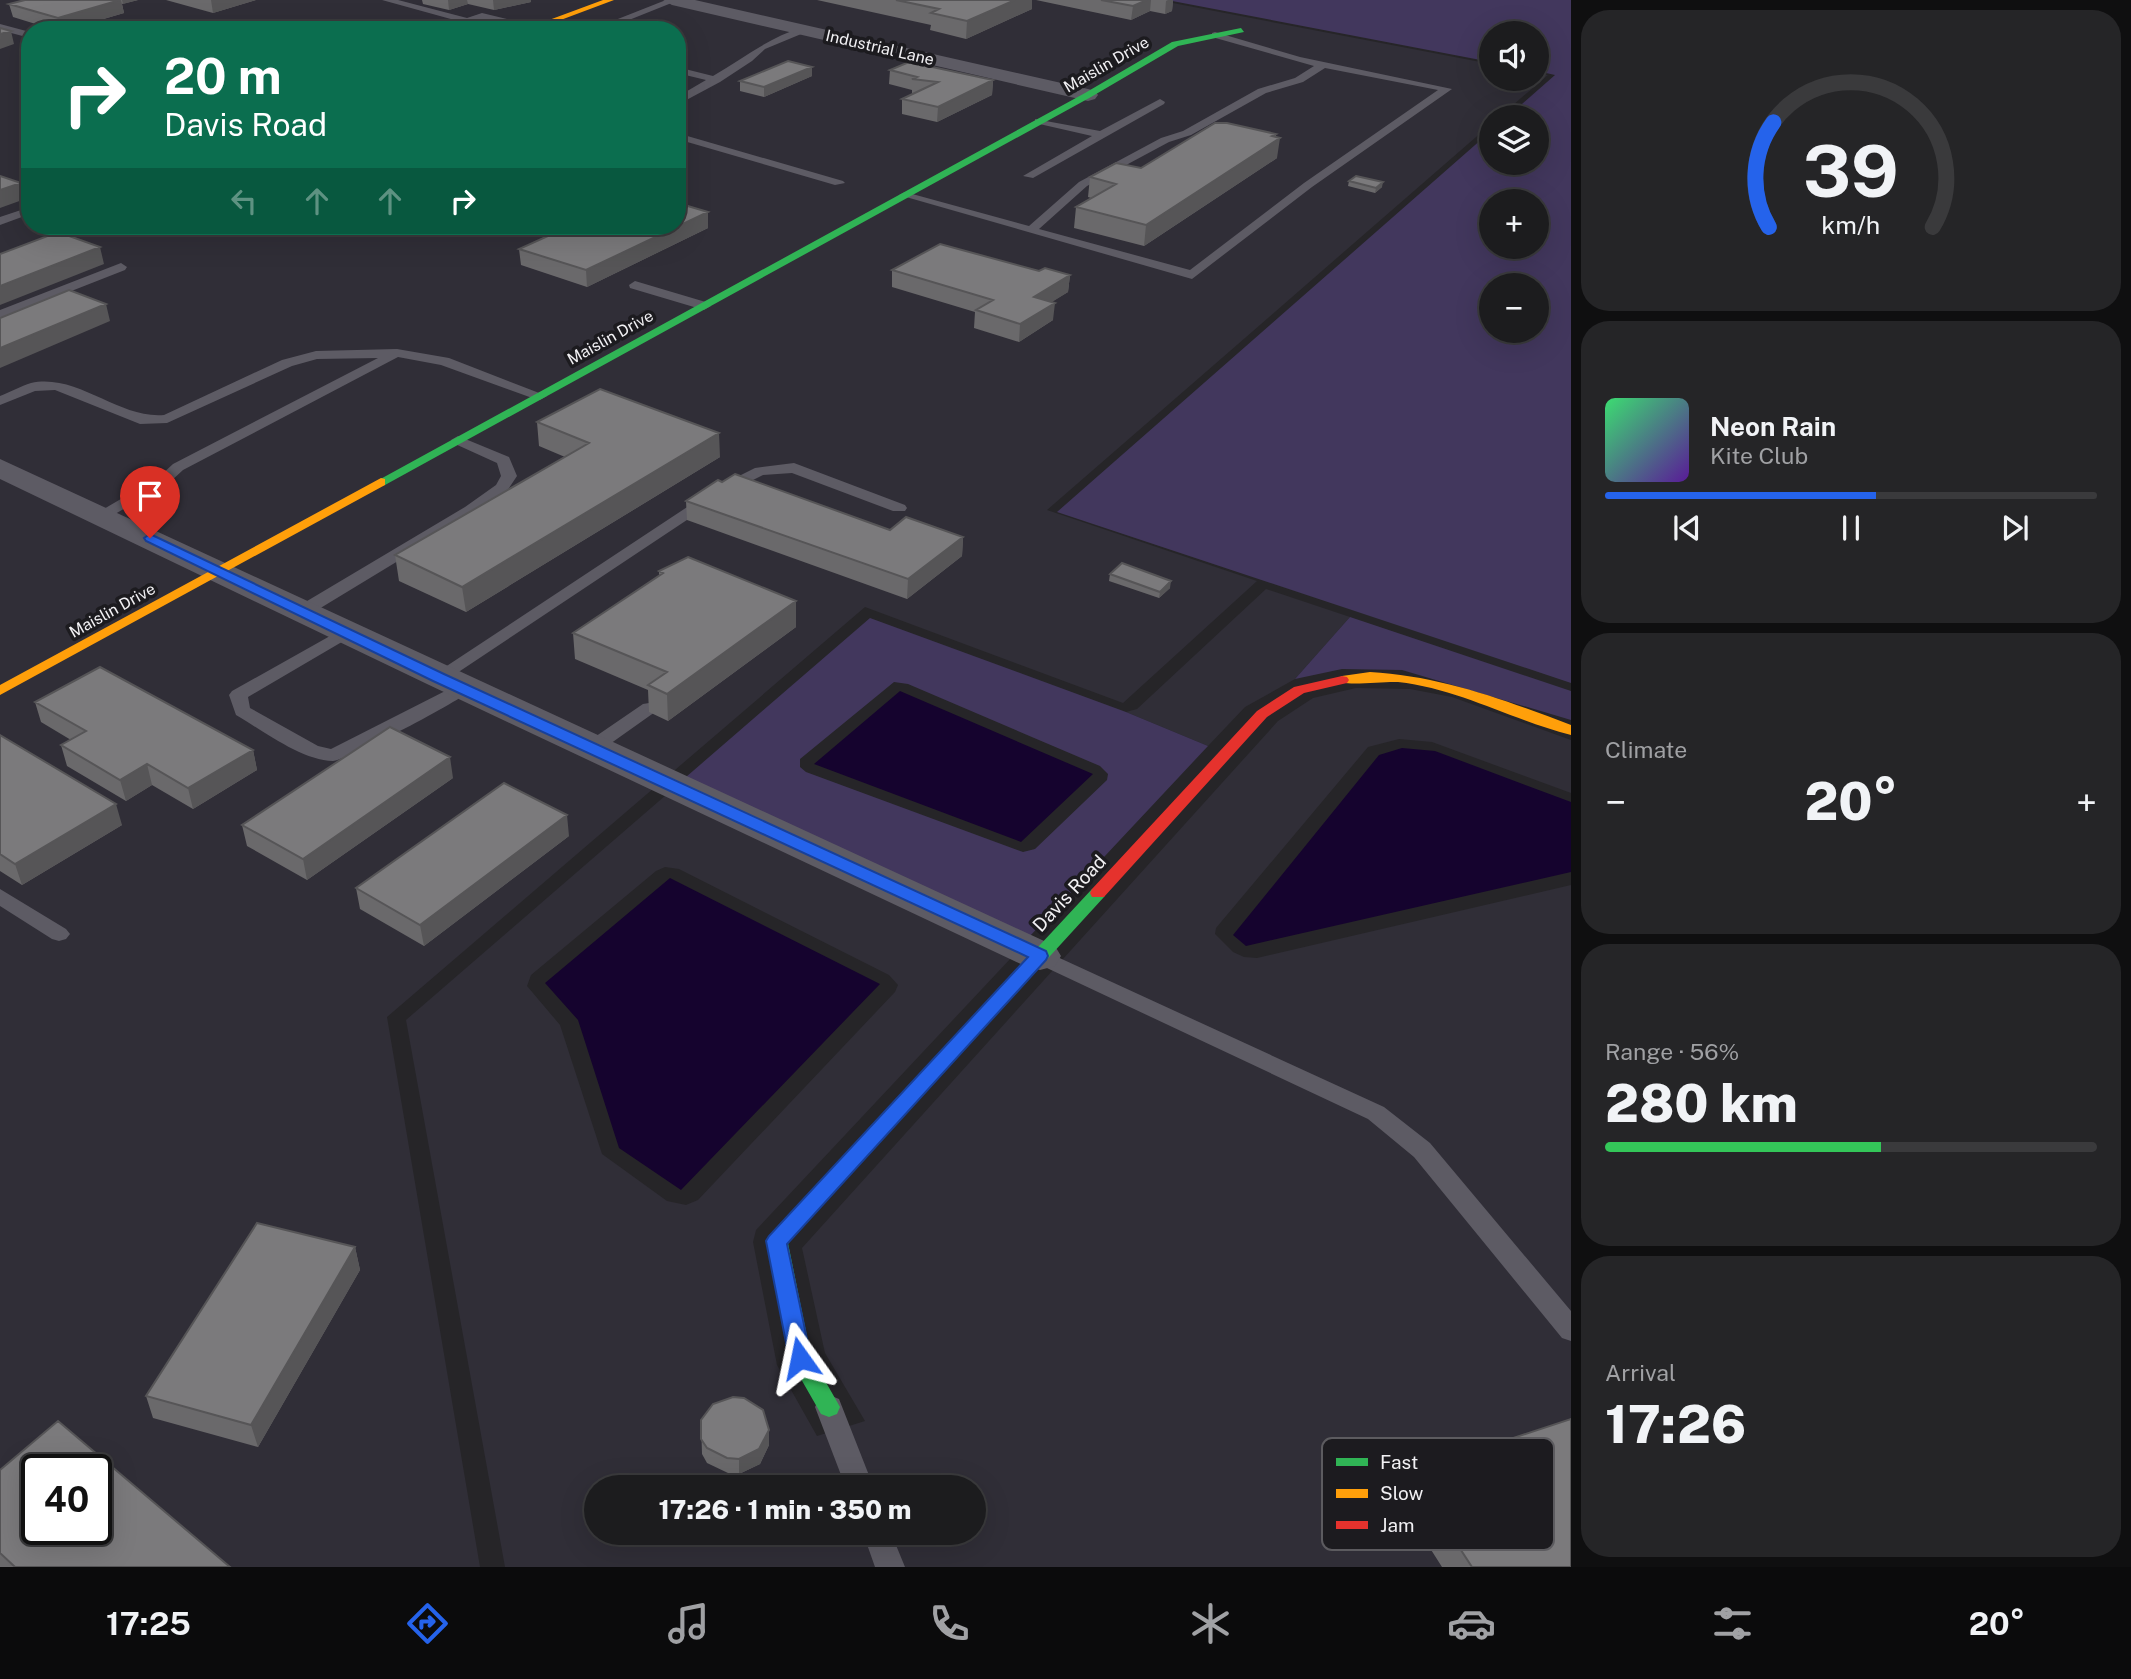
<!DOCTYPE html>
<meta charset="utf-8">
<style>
:root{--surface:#1c1c1e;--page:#252527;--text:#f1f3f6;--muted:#a0a1a4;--line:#3a3a3c;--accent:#2563eb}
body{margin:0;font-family:"Public Sans",sans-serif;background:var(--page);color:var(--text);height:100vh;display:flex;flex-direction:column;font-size:26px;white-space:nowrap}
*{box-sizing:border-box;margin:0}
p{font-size:23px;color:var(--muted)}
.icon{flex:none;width:38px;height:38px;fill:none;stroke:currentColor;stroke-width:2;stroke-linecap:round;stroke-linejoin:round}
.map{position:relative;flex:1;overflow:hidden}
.sheet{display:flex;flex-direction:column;gap:10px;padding:10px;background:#0f0f10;width:560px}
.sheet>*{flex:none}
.banner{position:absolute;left:21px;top:21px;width:665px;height:214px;border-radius:28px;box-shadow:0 7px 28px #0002,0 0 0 2px var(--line);background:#0b6e4f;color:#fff;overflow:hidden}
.tools{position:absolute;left:1479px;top:21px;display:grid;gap:14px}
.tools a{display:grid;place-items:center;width:70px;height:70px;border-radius:50%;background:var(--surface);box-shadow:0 7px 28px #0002,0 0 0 2px var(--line);font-size:35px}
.speed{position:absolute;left:21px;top:1454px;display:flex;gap:14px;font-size:35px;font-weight:700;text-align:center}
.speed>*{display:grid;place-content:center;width:91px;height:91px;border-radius:50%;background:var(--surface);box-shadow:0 7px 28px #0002,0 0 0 2px var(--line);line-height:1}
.speed .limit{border:4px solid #111;border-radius:10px;background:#fff;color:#111}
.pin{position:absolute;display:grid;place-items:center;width:60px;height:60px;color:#fff;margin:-72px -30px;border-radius:50% 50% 50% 0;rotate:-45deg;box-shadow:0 0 7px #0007}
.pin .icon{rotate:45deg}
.me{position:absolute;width:77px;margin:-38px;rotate:348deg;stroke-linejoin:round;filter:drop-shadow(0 0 5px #0008)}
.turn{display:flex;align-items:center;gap:24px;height:147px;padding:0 28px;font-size:32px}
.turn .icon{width:91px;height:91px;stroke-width:2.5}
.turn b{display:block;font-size:49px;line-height:60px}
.lanes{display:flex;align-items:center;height:66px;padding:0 28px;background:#0003;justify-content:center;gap:35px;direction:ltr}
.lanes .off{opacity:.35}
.big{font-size:52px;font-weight:800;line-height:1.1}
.sheet .tile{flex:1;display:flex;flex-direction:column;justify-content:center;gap:10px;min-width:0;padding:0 24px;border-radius:28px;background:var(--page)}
.sheet .dial{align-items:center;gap:0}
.dial svg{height:182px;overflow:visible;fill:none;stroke:var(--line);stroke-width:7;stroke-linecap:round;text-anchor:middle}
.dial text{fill:var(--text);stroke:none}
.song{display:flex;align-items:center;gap:21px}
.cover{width:84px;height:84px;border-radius:10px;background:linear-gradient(135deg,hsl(140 70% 55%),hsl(270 70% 35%))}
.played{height:7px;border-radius:4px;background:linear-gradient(90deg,var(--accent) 55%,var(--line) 55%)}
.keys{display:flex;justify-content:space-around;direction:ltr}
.heat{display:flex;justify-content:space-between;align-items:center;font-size:38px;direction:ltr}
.charge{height:10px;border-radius:5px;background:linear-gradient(90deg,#34c759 56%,var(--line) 0)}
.trip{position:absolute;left:584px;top:1475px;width:402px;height:70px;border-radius:35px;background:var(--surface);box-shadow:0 7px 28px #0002,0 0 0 2px var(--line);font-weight:800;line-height:70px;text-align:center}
.tabs{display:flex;height:112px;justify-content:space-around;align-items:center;background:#0b0b0c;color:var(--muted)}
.tabs .icon{width:49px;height:49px}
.tabs .active{color:var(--accent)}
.tabs b{font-size:32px;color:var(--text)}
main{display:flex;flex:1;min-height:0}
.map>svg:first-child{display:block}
.built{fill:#302e37;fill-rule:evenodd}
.green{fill:#42375d;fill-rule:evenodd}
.water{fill:#15032e}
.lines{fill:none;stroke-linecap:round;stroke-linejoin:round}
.lane{fill:#5d5b64;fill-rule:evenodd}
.street{fill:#5d5b64;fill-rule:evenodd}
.fast{fill:#30b455;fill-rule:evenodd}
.slow{fill:#ff9f0a;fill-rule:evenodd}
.jam{fill:#e5322d;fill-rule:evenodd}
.wall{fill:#6a696b}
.shaded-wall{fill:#565557}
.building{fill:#7b7a7c;stroke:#565557;stroke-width:2;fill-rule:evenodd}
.route{fill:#2563eb;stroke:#184099;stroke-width:2}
.labels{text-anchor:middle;stroke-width:7;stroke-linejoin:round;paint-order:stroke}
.far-street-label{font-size:16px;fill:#f1f0f3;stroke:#1c1b1f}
.street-label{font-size:19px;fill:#f1f0f3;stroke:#1c1b1f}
.key{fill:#1c1b1f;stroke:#5c5b5f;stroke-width:2}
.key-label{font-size:19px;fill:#f1f0f3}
</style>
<main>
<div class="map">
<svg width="1571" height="1567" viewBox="0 0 1571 1567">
<rect width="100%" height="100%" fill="#262528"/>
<path class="built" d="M 0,0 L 1157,0 L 1491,64 L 1491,79 L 1536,79 L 1537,73 L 1548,75 L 1499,117 L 1491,117 L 1491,124 L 1047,510 L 1257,581 L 1123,703 L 865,607 L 387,1017 L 480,1567 L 0,1567 ZM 30,30 L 677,30 L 677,226 L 30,226 ZM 37,1470 L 96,1470 L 96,1530 L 37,1530 Z
M 1266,589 L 1350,617 L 1295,679 L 1245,707 L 1208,746 L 1126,712 L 1137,709 Z
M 1356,688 L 1410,689 L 1452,697 L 1571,740 L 1571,793 L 1432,742 L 1399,739 L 1368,747 L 1216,928 L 1215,934 L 1233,952 L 1244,957 L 1257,958 L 1571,885 L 1571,1567 L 505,1567 L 406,1020 L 666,795 L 1011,958 L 756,1230 L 753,1242 L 777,1365 L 817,1436 L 865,1421 L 825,1353 L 802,1248 L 1278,721 L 1313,698 ZM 665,867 L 679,869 L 889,975 L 898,985 L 895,992 L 698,1200 L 686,1205 L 667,1201 L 602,1154 L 560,1025 L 527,986 L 531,975 L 656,871 ZM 597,1488 L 975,1488 L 975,1533 L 597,1533 Z"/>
<path class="green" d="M 1167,0 L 1571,0 L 1571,683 L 1057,512 L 1491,131 L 1491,163 L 1536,163 L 1536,117 L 1507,117 L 1555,75 L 1537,71 L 1536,33 L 1491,33 L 1491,62 ZM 1491,201 L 1536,201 L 1536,247 L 1491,247 ZM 1491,285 L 1536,285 L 1536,331 L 1491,331 Z
M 1350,617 L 1571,691 L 1571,720 L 1402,670 L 1342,669 L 1295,679 Z
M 870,618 L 1126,712 L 1208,746 L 1030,936 L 686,777 ZM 894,682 L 908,684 L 1100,766 L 1108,774 L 1107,780 L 1035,849 L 1023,852 L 806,772 L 800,767 L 800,759 Z"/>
<path class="water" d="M 900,691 L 1093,774 L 1021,842 L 814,764 Z
M 1402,748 L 1435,751 L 1571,802 L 1571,872 L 1246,946 L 1233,935 L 1379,755 Z
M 670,878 L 880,984 L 681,1190 L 619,1148 L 578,1020 L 545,983 Z"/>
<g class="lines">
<path class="lane" d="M 382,0 L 398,0 L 467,18 L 482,13 L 540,27 L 535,30 L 483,19 L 453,30 L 438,30 L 458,21 Z
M 666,0 L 679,0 L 604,30 L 590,30 Z
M 0,24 L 30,32 L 30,38 L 0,30 Z
M 803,27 L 808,30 L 806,32 L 765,49 L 752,61 L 720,82 L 677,105 L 677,97 L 706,80 L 677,73 L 677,67 L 713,76 C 744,58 768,38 803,27 Z
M 1215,32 L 1300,57 L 1452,89 L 1312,187 L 1192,279 L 899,195 L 905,192 L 1029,226 L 1079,182 L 1161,138 L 1183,131 L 1258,89 L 1295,78 L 1314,66 L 1212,37 L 1212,33 ZM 1325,68 L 1438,90 L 1304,183 L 1190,270 L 1039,229 L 1087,186 L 1169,142 L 1191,135 L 1266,93 L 1303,82 Z
M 1160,99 L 1165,102 L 1164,104 L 1033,178 L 1023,176 L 1092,136 L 1035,123 L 1035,119 L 1100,131 Z
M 677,133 L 843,181 L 845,183 L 835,185 L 677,139 Z
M 30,207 L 30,214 L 0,225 L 0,217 Z
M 121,263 L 127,267 L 125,270 L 0,319 L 0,310 Z
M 635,281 L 709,303 L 711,306 L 704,310 L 630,288 L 629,285 Z
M 397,349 L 449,358 L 547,396 L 540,400 L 535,399 L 441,365 L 398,357 L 183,470 L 170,482 L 103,521 L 97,519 L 95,516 L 97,513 L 160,476 L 173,464 L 378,358 L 317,359 L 292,366 L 167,423 L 140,424 L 55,390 L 35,391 L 0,405 L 0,396 C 10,392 21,386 31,383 C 78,373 118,419 164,415 L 282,360 L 316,351 Z
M 458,436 L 509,457 L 517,476 L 507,491 L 477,513 L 309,615 L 297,615 L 294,611 L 297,607 L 465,507 L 496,485 L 501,476 L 497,463 L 453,443 L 451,440 Z
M 794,463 L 905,505 L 907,508 L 905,511 L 893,511 L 792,473 L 763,475 L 729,492 L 445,681 L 439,682 L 430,677 L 719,486 L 755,468 Z
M 346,627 L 352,628 L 355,632 L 352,636 L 248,697 L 250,708 L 318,746 L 331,749 L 457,685 L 463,684 L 472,689 C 463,700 347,760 333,761 C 302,761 262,730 236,715 L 229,695 L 232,691 Z
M 649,703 L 658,708 L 655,712 L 600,751 L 586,751 L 584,747 L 586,743 L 643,704 Z
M 0,889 L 66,929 L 70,934 L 66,939 L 59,941 L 52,939 L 0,906 Z
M 1040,949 L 1384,1107 L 1430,1143 L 1571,1311 L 1571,1341 L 1562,1338 L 1414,1157 L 1368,1119 L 1032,961 L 1029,956 L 1032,951 Z
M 829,1395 L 839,1399 L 874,1488 L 846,1488 L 815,1407 L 819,1399 Z
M 863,1533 L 891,1533 L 905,1567 L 875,1567 Z"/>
<path class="street" d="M 663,0 L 695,0 L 1088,89 L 1095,91 L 1098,95 L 1095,99 L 1088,101 L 672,5 Z
M 0,459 L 1055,946 L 1061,956 L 1055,966 L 1040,970 L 1025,966 L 427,684 L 0,479 Z"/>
<path class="fast" d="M 1241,28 L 1244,32 L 1178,46 L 1091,97 L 385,485 L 381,486 L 375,482 L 1085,93 L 1172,42 Z
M 1098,887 L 1106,893 L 1104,897 L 788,1243 L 811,1356 L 840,1407 L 837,1414 L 829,1417 L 821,1414 L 789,1358 L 767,1241 L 770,1235 L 1092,889 Z"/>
<path class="slow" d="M 603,0 L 614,0 L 534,30 L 522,30 Z
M 381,478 L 385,479 L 385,485 L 0,695 L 0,685 Z
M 1370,672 C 1441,676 1505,700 1571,725 L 1571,735 C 1512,720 1460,689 1398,682 C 1384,681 1342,687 1335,680 L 1342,676 Z"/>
<path class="jam" d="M 1342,676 L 1347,677 L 1349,680 L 1347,683 L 1304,693 L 1267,717 L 1104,897 L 1092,897 L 1090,893 L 1092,889 L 1257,711 L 1294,687 Z"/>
</g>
<path class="wall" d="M 25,0 L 138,0 L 122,4 L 124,13 L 66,30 L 55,30 L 13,17 L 9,4 Z
M 166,0 L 256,0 L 213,13 Z
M 422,0 L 531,0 L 531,2 L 494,10 L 468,4 L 449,10 L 423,4 Z
M 817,0 L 1032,0 L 1032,9 L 966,39 L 930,30 L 931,25 Z
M 1036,0 L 1173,0 L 1172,11 L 1165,14 L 1150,11 L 1131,20 Z
M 812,67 L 812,76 L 764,97 L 740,91 L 740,81 Z
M 890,70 L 993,80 L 992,95 L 937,122 L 902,114 L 902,99 L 914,93 L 912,93 L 912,90 L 889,84 Z
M 1276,134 L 1277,158 L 1144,246 L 1074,228 L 1076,207 L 1091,198 L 1088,197 L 1090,177 L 1141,168 Z
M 1349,181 L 1382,187 L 1375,193 L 1348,186 Z
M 708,212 L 708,228 L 587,287 L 521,265 L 519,249 Z
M 892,270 L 1039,271 L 1070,275 L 1068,292 L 1051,302 L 1053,320 L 1019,342 L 974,328 L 975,312 L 892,287 Z
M 537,422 L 720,457 L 466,612 L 399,581 L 395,555 L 565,457 L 539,446 Z
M 686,501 L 890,530 L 963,537 L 962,556 L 907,599 L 687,520 Z
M 659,571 L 796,627 L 668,721 L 649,712 L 648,690 L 575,659 L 573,633 L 659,576 Z
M 1110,574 L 1170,588 L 1159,598 L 1109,581 Z
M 35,702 L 253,750 L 257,770 L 193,809 L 152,785 L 126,801 L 67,766 L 61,745 L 71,740 L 41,722 Z
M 0,735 L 122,825 L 22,885 L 0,871 Z
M 453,778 L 307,880 L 247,846 L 242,825 Z
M 569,836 L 424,946 L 360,909 L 356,888 Z
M 355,1247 L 360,1270 L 258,1447 L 153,1418 L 146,1396 Z
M 701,1420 L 769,1430 L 769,1445 L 760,1464 L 739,1474 L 728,1473 L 707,1463 L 702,1454 Z
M 0,1470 L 230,1567 L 0,1567 Z
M 1410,1472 L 1571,1567 L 1442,1567 L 1400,1501 Z"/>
<path class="shaded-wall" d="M 121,0 L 124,13 L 66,30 L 60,30 L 58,18 Z
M 122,0 L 138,0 L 123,4 Z
M 211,0 L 256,0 L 213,13 Z
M 448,0 L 467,0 L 468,4 L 449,10 Z
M 493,0 L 531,0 L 531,2 L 494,10 Z
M 1015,0 L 1032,0 L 1032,9 L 966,39 L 967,21 Z
M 1147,0 L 1151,0 L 1150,11 L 1131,20 L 1133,6 Z
M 1168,0 L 1173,0 L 1172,11 L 1165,14 L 1166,1 Z
M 11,31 L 14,44 L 0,49 L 0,34 Z
M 812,67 L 812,76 L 764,97 L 764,87 Z
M 993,80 L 992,95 L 937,122 L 938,107 Z
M 1276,134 L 1274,141 L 1280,138 L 1277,158 L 1144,246 L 1146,225 Z
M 1383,182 L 1382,187 L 1375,193 L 1376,188 Z
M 21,183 L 25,199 L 0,208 L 0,190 Z
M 708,212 L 708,228 L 587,287 L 586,270 Z
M 100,247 L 104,264 L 0,305 L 0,286 Z
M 1070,275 L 1068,292 L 1033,314 L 1034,297 Z
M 1055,303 L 1053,320 L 1019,342 L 1020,324 Z
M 106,304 L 110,321 L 0,368 L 0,348 Z
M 719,433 L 720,457 L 466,612 L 462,587 Z
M 963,537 L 962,556 L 907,599 L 908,579 Z
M 1171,581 L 1170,588 L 1159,598 L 1160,592 Z
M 796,601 L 796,627 L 668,721 L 667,694 Z
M 253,750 L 257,770 L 193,809 L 188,788 Z
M 450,757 L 453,778 L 307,880 L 303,859 Z
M 147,764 L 152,785 L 126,801 L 120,780 Z
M 116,804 L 122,825 L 22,885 L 15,864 Z
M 567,815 L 569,836 L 424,946 L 420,925 Z
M 355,1247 L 360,1270 L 258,1447 L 251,1425 Z
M 769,1430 L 769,1445 L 760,1464 L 739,1474 L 739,1459 Z"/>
<path class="building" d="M 25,0 L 120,0 L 58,18 L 9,4 Z
M 896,0 L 1015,0 L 967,21 L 931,13 L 939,9 Z
M 1101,0 L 1147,0 L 1133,6 Z
M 0,28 L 11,31 L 0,34 Z
M 788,61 L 812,67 L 764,87 L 740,81 Z
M 909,62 L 993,80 L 938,107 L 902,99 L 938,82 L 912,79 L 917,77 L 890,70 Z
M 1215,123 L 1227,123 L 1276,134 L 1272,136 L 1280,138 L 1146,225 L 1076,207 L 1116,184 L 1090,177 L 1116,163 L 1141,168 Z
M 0,176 L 21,183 L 0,190 Z
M 1356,176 L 1383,182 L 1376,188 L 1349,181 Z
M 681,204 L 708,212 L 586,270 L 519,249 L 570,226 L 677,226 L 677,205 Z
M 58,232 L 100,247 L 0,286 L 0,254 Z
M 940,244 L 1039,271 L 1045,268 L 1070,275 L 1034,297 L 1055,303 L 1020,324 L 976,310 L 993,300 L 892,270 Z
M 69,290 L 106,304 L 0,348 L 0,318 Z
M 600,389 L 719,433 L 462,587 L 395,555 L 589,443 L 537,422 Z
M 735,474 L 890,530 L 906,517 L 963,537 L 908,579 L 686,501 L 718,480 L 722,482 Z
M 688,557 L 796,601 L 667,694 L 648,685 L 667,672 L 573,633 L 663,573 L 659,571 Z
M 1122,563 L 1171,581 L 1160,592 L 1110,574 Z
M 100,667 L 253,750 L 188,788 L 147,764 L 120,780 L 61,745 L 86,731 L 35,702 Z
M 390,727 L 450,757 L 303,859 L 242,825 Z
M 0,735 L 116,804 L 15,864 L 0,854 Z
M 504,783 L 567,815 L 420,925 L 356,888 Z
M 257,1223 L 355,1247 L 251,1425 L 146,1396 Z
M 733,1397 L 744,1398 L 763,1410 L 769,1430 L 759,1449 L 739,1459 L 727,1458 L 707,1448 L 701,1439 L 701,1420 L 713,1404 Z
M 1571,1419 L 1571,1567 L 1472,1567 L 1410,1472 Z
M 58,1421 L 230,1567 L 15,1567 L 0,1553 L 0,1470 ZM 37,1470 L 96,1470 L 96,1530 L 37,1530 Z"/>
<path class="route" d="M 150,534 L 444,674 L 1046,951 L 1048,956 L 1046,960 L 787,1244 L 811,1358 L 808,1364 L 800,1367 L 792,1364 L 789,1358 L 766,1241 L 769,1236 L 1028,957 L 433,681 L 146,541 L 144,538 Z"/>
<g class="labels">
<g class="far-street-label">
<text transform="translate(880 47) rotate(13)" y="6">Industrial Lane</text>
<text transform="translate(1106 64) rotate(-30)" y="6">Maislin Drive</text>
<text transform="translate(610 337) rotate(-29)" y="6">Maislin Drive</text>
<text transform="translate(112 610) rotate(-29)" y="6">Maislin Drive</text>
</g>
<g class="street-label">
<text transform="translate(1069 893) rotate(-47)" y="7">Davis Road</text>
</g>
</g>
<rect x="1322" y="1438" width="232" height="112" rx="10" class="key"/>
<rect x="1336" y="1458" width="32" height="8" fill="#30b455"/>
<rect x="1336" y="1489" width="32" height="9" fill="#ff9f0a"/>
<rect x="1336" y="1521" width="32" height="8" fill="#e5322d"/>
<g class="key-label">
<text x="1380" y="1469">Fast</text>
<text x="1380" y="1500">Slow</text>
<text x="1380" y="1532">Jam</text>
</g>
</svg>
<div class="tools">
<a><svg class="icon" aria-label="sound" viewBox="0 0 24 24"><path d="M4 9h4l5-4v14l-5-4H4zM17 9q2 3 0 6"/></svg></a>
<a><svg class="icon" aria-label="layers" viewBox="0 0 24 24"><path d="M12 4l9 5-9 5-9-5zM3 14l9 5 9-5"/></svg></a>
<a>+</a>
<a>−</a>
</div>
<div class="speed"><div class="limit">40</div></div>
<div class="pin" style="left:150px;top:538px;background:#d93025"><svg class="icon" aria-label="arrive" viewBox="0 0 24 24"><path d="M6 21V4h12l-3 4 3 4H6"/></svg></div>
<svg class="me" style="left:800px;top:1358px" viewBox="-20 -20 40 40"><path d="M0-17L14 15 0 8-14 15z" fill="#2563eb" stroke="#fff" stroke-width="4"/></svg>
<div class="trip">17:26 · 1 min · 350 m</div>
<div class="banner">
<div class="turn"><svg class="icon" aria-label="right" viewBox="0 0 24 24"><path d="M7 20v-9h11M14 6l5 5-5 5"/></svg><div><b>20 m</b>Davis Road</div></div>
<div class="lanes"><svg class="icon off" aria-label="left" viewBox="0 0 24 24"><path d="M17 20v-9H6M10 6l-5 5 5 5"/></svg><svg class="icon off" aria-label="ahead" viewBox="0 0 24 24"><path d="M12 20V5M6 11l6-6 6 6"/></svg><svg class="icon off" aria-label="ahead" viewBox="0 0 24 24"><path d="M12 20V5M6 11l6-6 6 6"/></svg><svg class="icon" aria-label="right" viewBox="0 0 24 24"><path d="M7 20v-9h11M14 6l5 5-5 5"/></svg></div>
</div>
</div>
<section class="sheet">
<div class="tile dial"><svg viewBox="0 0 100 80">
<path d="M14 69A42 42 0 1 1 86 69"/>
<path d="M14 69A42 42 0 0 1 16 23" stroke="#2563eb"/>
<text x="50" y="56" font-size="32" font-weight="700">39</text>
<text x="50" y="72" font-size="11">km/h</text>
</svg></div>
<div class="tile">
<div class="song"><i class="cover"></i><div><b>Neon Rain</b><p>Kite Club</p></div></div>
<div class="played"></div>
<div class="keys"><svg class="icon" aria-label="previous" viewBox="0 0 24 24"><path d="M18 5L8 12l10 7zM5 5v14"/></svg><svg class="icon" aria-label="pause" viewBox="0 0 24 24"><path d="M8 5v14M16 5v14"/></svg><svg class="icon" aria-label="next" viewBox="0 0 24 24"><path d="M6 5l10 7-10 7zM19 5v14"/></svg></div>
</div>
<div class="tile"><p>Climate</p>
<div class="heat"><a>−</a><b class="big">20°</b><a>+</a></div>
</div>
<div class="tile"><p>Range · 56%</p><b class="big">280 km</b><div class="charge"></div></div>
<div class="tile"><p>Arrival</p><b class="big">17:26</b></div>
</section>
</main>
<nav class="tabs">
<b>17:25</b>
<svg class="icon active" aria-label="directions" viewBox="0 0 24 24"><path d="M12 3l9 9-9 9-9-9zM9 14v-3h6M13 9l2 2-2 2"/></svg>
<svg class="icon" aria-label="music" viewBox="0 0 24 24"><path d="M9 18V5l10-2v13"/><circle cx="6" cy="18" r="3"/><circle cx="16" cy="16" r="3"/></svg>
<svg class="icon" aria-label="phone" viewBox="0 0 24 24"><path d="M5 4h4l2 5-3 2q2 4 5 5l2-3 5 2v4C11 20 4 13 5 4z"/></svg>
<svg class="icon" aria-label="climate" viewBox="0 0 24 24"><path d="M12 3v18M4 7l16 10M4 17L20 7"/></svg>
<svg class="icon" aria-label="car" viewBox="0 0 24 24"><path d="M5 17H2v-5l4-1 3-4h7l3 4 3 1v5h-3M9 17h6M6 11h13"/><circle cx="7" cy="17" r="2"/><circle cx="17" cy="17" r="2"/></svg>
<svg class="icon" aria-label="filters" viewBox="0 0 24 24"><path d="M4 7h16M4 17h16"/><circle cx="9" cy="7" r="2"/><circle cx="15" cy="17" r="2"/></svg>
<b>20°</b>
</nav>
